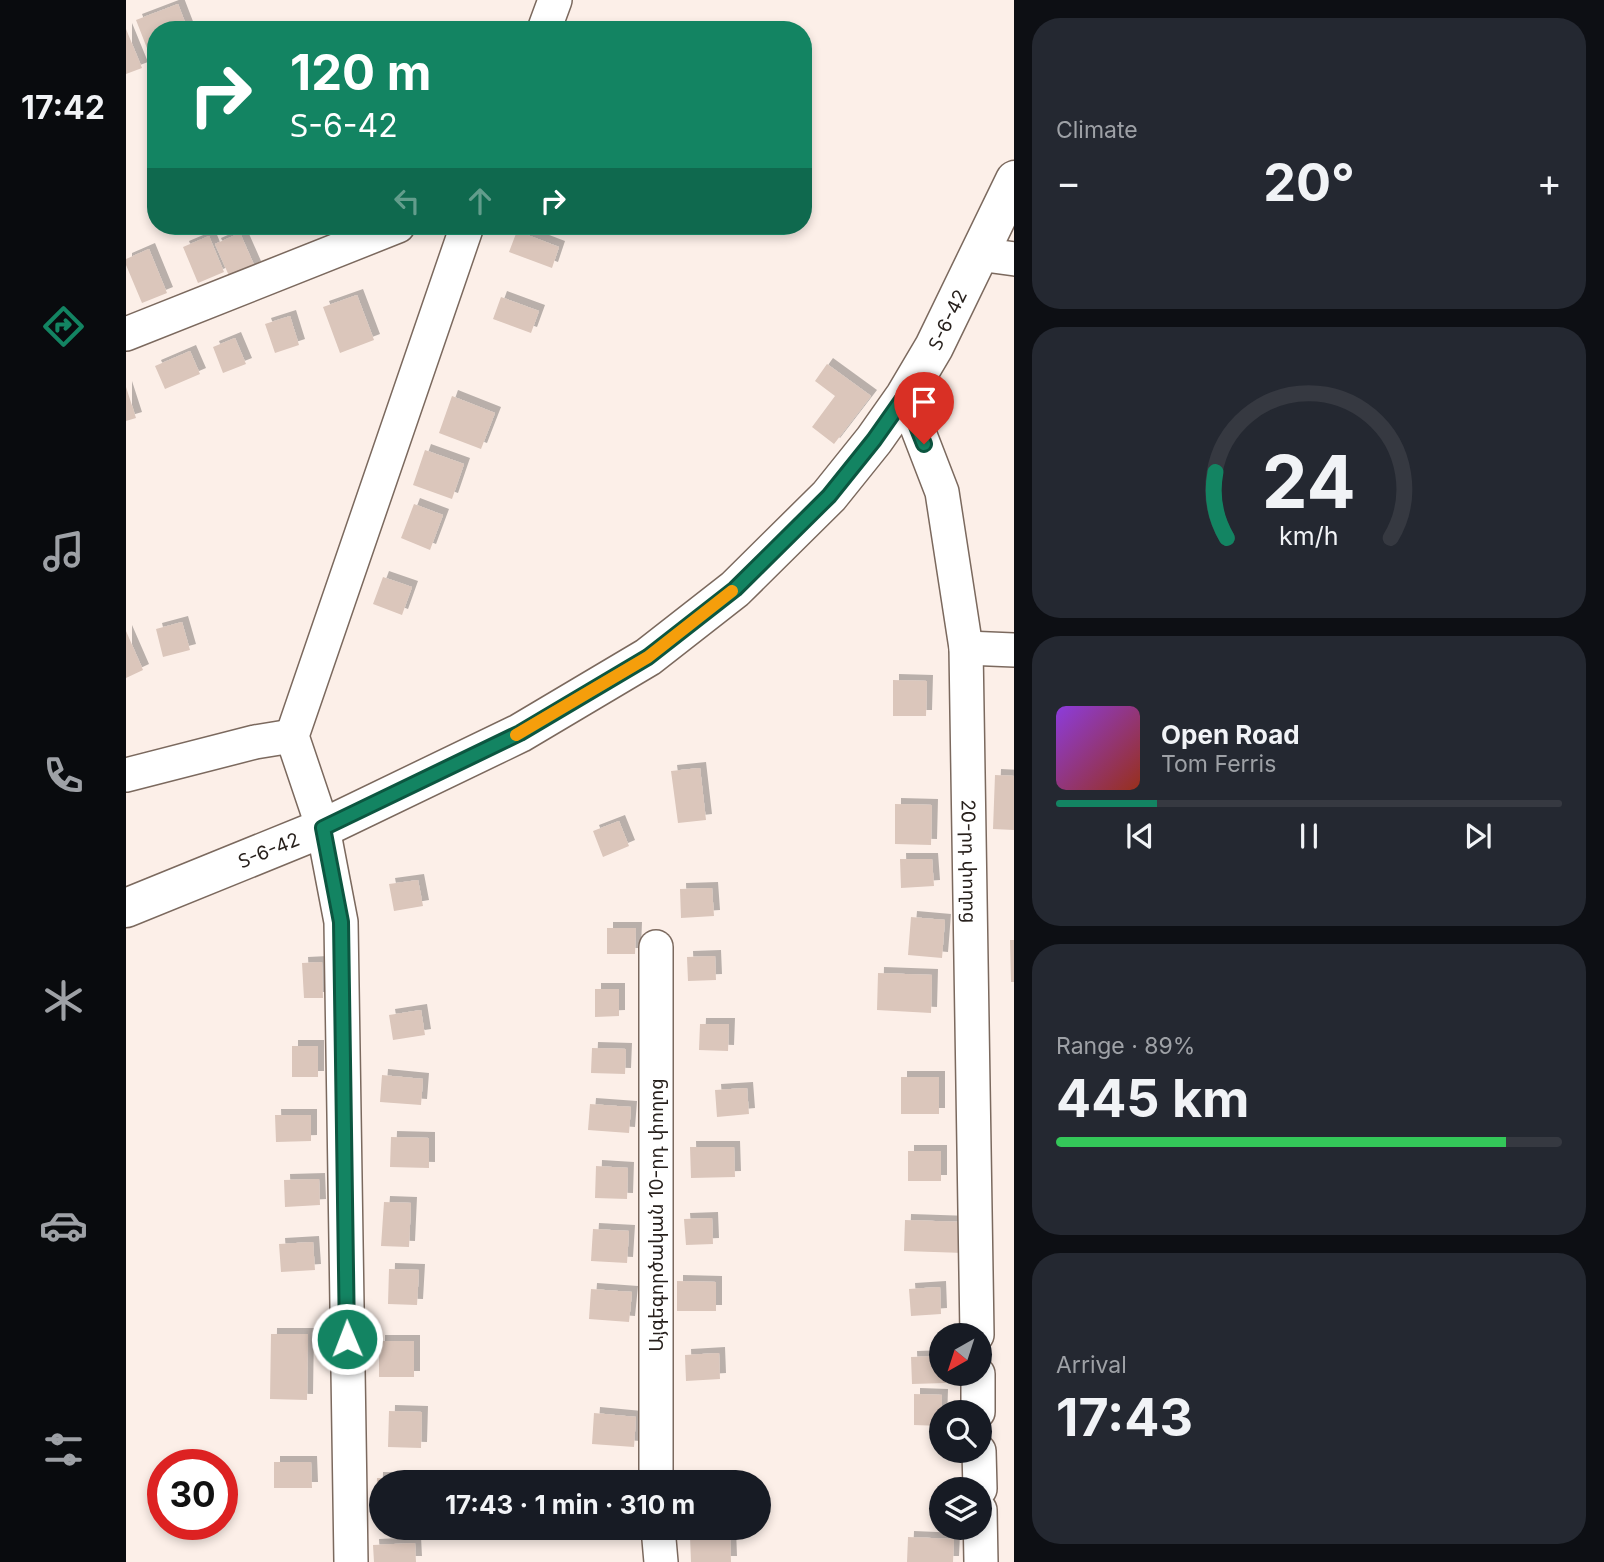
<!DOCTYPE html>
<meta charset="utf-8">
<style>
:root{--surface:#171b24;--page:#242831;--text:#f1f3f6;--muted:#9ea1a6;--line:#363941;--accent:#138462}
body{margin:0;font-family:Inter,"Noto Sans Armenian",sans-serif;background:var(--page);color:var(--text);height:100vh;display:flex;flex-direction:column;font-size:26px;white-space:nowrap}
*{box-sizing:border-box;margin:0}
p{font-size:23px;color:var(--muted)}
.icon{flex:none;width:38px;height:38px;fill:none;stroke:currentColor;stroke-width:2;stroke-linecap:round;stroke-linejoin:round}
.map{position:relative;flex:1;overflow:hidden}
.details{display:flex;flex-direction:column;gap:18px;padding:18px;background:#0d0f14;width:590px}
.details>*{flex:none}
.guide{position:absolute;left:21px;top:21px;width:665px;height:214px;border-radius:28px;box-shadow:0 4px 10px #0003;background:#138462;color:#fff;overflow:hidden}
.needle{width:46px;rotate:219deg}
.buttons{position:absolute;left:803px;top:1323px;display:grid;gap:14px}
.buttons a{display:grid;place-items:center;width:63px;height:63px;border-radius:50%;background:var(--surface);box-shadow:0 4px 10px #0003;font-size:35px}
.speed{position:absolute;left:21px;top:1449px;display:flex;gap:14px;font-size:35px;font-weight:700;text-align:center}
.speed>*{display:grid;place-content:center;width:91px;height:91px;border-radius:50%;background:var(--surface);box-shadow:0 4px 10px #0003;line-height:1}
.speed .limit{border:10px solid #d22;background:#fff;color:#111}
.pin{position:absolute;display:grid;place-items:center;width:60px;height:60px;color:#fff;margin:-72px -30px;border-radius:50% 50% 50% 0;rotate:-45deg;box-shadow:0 0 7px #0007}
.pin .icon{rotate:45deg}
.me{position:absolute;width:77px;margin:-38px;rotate:359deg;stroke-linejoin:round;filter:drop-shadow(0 0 5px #0008)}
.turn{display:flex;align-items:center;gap:24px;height:147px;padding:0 28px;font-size:32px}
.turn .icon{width:91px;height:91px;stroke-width:2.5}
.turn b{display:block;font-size:49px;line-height:60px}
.lanes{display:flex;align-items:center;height:66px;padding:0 28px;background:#0003;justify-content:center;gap:35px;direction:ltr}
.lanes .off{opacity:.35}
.big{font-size:52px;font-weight:700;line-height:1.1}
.details .card{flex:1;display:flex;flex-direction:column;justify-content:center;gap:10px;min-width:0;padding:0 24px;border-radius:28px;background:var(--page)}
.details .dial{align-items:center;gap:0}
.dial svg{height:182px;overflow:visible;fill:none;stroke:var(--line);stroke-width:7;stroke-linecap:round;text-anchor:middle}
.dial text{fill:var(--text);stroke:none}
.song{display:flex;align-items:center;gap:21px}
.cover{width:84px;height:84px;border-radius:10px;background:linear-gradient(135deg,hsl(270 70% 55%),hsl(10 70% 35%))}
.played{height:7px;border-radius:4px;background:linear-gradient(90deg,var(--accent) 20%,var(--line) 20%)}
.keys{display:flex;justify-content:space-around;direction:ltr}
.heat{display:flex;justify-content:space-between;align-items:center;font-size:38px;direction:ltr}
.charge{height:10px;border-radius:5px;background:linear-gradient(90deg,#34c759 89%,var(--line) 0)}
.trip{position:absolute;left:243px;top:1470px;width:402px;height:70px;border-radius:35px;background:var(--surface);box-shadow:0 4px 10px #0003;font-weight:700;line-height:70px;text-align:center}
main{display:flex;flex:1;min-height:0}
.tab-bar{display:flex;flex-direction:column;width:126px;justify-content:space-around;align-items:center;background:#090b0e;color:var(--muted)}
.tab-bar .icon{width:49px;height:49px}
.tab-bar .selected{color:var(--accent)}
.tab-bar b{font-size:32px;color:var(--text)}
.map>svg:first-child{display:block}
.building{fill:#dbc6bb;filter:url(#shadow)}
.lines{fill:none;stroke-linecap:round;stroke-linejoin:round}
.street-casing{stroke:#7b695e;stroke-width:36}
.secondary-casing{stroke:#7b695e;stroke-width:41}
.street{stroke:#fff;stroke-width:33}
.secondary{stroke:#fff;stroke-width:38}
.route-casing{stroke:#0c5640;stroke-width:18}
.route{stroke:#138462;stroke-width:12}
.slow{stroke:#f59e0b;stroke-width:12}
.labels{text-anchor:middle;stroke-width:5;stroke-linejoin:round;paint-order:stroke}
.street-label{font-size:19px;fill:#28211d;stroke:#fff}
</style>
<main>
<nav class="tab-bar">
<b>17:42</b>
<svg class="icon selected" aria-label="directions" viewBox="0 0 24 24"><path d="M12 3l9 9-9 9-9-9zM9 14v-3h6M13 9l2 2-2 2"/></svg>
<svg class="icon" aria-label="music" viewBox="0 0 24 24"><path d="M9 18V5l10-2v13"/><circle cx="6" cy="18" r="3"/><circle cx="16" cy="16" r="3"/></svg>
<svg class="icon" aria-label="phone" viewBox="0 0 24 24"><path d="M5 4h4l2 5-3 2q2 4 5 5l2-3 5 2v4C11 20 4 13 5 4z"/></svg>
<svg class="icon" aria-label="climate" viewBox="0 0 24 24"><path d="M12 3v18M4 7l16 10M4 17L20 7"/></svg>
<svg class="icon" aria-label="car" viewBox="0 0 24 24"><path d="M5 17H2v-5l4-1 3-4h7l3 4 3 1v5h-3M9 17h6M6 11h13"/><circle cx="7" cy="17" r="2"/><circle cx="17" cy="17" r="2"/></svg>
<svg class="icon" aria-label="filters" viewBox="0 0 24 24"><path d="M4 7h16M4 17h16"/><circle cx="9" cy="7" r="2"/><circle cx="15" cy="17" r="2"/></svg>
</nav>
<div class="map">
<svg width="889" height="1562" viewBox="0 0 889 1562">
<defs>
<filter id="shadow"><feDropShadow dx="6" dy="-6" stdDeviation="0" flood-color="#0004"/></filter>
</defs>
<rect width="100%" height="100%" fill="#fcefe8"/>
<path class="building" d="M 52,4 L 62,30 L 30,30 L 30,60 L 26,61 L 10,20 Z
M 0,29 L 16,68 L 0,74 Z
M 391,231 L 433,247 L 426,268 L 383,252 Z
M 114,233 L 129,267 L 104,278 L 89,244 Z
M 83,236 L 98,272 L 72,283 L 57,247 Z
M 23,249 L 41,293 L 16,303 L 0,265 L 0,259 Z
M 231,295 L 248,340 L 214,353 L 197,307 Z
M 375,297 L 413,311 L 405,333 L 367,319 Z
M 164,316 L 173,345 L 149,353 L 139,324 Z
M 109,338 L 120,364 L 97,373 L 87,347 Z
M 64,351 L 74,374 L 39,389 L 29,366 Z
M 701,364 L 745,396 L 708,444 L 686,427 L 709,396 L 689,381 Z
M 0,387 L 10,418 L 0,421 Z
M 326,396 L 369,413 L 355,449 L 313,433 Z
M 299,450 L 338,464 L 326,499 L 287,485 Z
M 288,504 L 317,515 L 304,550 L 275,538 Z
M 257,577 L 286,587 L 276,615 L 247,604 Z
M 56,622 L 64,650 L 37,657 L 30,629 Z
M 0,631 L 17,670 L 0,678 Z
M 767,680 L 801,681 L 800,716 L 767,716 Z
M 574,768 L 580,820 L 552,823 L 545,771 Z
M 869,775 L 889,776 L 889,830 L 867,829 Z
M 769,804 L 806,805 L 805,845 L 769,844 Z
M 493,821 L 503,846 L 477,857 L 467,831 Z
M 774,859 L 806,859 L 808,886 L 775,888 Z
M 292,880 L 297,906 L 268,911 L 263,884 Z
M 586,888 L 588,916 L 555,918 L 554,889 Z
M 785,917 L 819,920 L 816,958 L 782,955 Z
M 481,928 L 510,928 L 509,954 L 481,954 Z
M 884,940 L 889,940 L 889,982 L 885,982 Z
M 589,956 L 590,980 L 562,981 L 561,957 Z
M 196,962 L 197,998 L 178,998 L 176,963 Z
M 752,973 L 806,975 L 805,1013 L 751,1010 Z
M 469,989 L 493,989 L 493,1016 L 469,1017 Z
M 295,1010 L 299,1035 L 267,1040 L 263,1015 Z
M 574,1024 L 603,1024 L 602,1051 L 573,1050 Z
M 166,1046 L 192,1046 L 192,1077 L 166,1077 Z
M 466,1048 L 500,1049 L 499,1074 L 465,1073 Z
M 256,1075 L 297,1079 L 295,1105 L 254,1102 Z
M 775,1077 L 813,1077 L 813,1114 L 775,1114 Z
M 621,1088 L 623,1114 L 591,1117 L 589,1090 Z
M 464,1104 L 505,1107 L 503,1133 L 462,1130 Z
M 149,1115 L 185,1115 L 185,1141 L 150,1142 Z
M 265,1137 L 303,1138 L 303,1168 L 264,1167 Z
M 564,1147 L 608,1147 L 609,1177 L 565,1178 Z
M 782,1151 L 815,1151 L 815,1181 L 782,1181 Z
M 470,1166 L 502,1168 L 501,1199 L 469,1198 Z
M 193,1179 L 194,1205 L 159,1207 L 158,1180 Z
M 258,1202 L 285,1203 L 283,1247 L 255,1246 Z
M 586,1218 L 587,1244 L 560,1245 L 558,1219 Z
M 779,1220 L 838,1222 L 838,1253 L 778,1251 Z
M 467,1229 L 503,1231 L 501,1263 L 465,1261 Z
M 187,1242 L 189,1270 L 155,1272 L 153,1244 Z
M 263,1269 L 293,1270 L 291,1305 L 262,1304 Z
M 551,1281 L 590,1282 L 590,1311 L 551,1311 Z
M 814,1287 L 815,1314 L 785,1316 L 783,1289 Z
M 465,1289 L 506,1292 L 503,1322 L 463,1319 Z
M 145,1334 L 182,1334 L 181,1400 L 144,1399 Z
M 253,1341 L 288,1341 L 288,1377 L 253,1377 Z
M 593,1353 L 594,1379 L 560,1381 L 559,1355 Z
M 816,1356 L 816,1374 L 820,1374 L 820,1383 L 786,1384 L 785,1357 Z
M 788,1394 L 816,1395 L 815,1426 L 788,1425 Z
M 263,1411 L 296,1412 L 295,1448 L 262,1447 Z
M 468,1413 L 510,1417 L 508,1447 L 466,1444 Z
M 148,1462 L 185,1462 L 186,1488 L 148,1488 Z
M 558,1476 L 593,1477 L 593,1482 L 557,1482 Z
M 251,1478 L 293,1479 L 293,1482 L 256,1482 L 256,1510 L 250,1509 Z
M 604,1535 L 605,1562 L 565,1562 L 564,1536 Z
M 782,1537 L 828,1539 L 827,1562 L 781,1562 Z
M 289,1543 L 290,1562 L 248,1562 L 247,1545 Z"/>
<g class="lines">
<g class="street-casing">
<g id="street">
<path d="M 418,30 L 429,0"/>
<path d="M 852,254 L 889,259"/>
<path d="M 0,334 L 272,226"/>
<path id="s1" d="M 779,396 L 816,492 L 840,648 L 851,1335"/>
<path d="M 840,648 L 889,650"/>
<path d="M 0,775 L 129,742 L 166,736"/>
<path d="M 852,1374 L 852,1412"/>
<path d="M 853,1451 L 854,1489"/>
<path d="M 530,1482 L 530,947"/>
<path d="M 854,1510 L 855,1562"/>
<path d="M 532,1528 L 535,1562"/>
<path d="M 225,1562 L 215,922 L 197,828 L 166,736 L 341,226"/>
</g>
</g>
<g class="secondary-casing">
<g id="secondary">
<path id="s2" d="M 0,908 L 197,828 L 394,733 L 522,657 L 609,589 L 703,496 L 748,440 L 779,396 L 808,347 L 889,180"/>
</g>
</g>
<use href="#street" class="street"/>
<use href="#secondary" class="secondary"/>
</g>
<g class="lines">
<g class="route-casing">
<path id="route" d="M 221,1339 L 215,922 L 197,828 L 394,733 L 522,657 L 609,589 L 703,496 L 748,440 L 779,396 L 798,444"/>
</g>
<use href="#route" class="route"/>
<path class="slow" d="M 390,735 L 522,657 L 606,591"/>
</g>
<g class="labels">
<g class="street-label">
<text dy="7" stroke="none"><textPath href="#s2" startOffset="1036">Տ-6-42</textPath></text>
<text dy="7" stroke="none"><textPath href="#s2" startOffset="154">Տ-6-42</textPath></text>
<text dy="7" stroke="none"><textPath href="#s1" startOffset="474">20-րդ փողոց</textPath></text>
<text transform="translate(530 1215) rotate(-90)" y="7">Այգեգործական 10-րդ փողոց</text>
</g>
</g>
</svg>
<div class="buttons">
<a><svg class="needle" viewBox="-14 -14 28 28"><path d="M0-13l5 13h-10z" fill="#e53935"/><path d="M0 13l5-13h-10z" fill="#9ea1a6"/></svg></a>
<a><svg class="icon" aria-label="search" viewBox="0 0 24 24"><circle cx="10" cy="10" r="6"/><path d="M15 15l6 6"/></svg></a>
<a><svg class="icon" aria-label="layers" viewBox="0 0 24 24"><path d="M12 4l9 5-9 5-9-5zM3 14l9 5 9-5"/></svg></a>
</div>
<div class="speed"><div class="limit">30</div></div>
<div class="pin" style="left:798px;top:444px;background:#d93025"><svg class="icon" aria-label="arrive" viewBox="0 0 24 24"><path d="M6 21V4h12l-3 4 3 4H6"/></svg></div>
<svg class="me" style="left:221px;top:1339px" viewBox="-20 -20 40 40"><circle r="17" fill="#138462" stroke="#fff" stroke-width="3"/><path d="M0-11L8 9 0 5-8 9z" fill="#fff"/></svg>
<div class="trip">17:43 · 1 min · 310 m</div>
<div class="guide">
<div class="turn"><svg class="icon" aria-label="right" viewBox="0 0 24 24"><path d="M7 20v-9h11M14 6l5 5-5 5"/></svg><div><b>120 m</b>Տ-6-42</div></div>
<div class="lanes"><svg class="icon off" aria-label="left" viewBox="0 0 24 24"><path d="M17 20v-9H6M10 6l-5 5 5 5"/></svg><svg class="icon off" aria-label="ahead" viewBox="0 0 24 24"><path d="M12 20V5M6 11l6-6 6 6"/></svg><svg class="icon" aria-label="right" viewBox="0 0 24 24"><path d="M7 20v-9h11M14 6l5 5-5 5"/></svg></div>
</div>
</div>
<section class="details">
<div class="card"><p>Climate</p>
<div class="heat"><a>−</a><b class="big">20°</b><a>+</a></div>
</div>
<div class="card dial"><svg viewBox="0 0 100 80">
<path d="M14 69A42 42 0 1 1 86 69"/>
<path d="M14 69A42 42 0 0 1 9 40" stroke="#138462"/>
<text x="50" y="56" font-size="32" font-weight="700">24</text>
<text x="50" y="72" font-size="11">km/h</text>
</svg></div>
<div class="card">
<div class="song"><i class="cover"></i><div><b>Open Road</b><p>Tom Ferris</p></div></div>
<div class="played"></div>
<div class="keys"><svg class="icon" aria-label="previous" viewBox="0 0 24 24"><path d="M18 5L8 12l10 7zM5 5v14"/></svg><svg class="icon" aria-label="pause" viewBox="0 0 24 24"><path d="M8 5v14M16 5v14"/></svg><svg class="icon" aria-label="next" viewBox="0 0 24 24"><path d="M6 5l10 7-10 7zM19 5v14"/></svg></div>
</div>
<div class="card"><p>Range · 89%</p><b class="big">445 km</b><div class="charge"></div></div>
<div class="card"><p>Arrival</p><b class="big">17:43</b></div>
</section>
</main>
